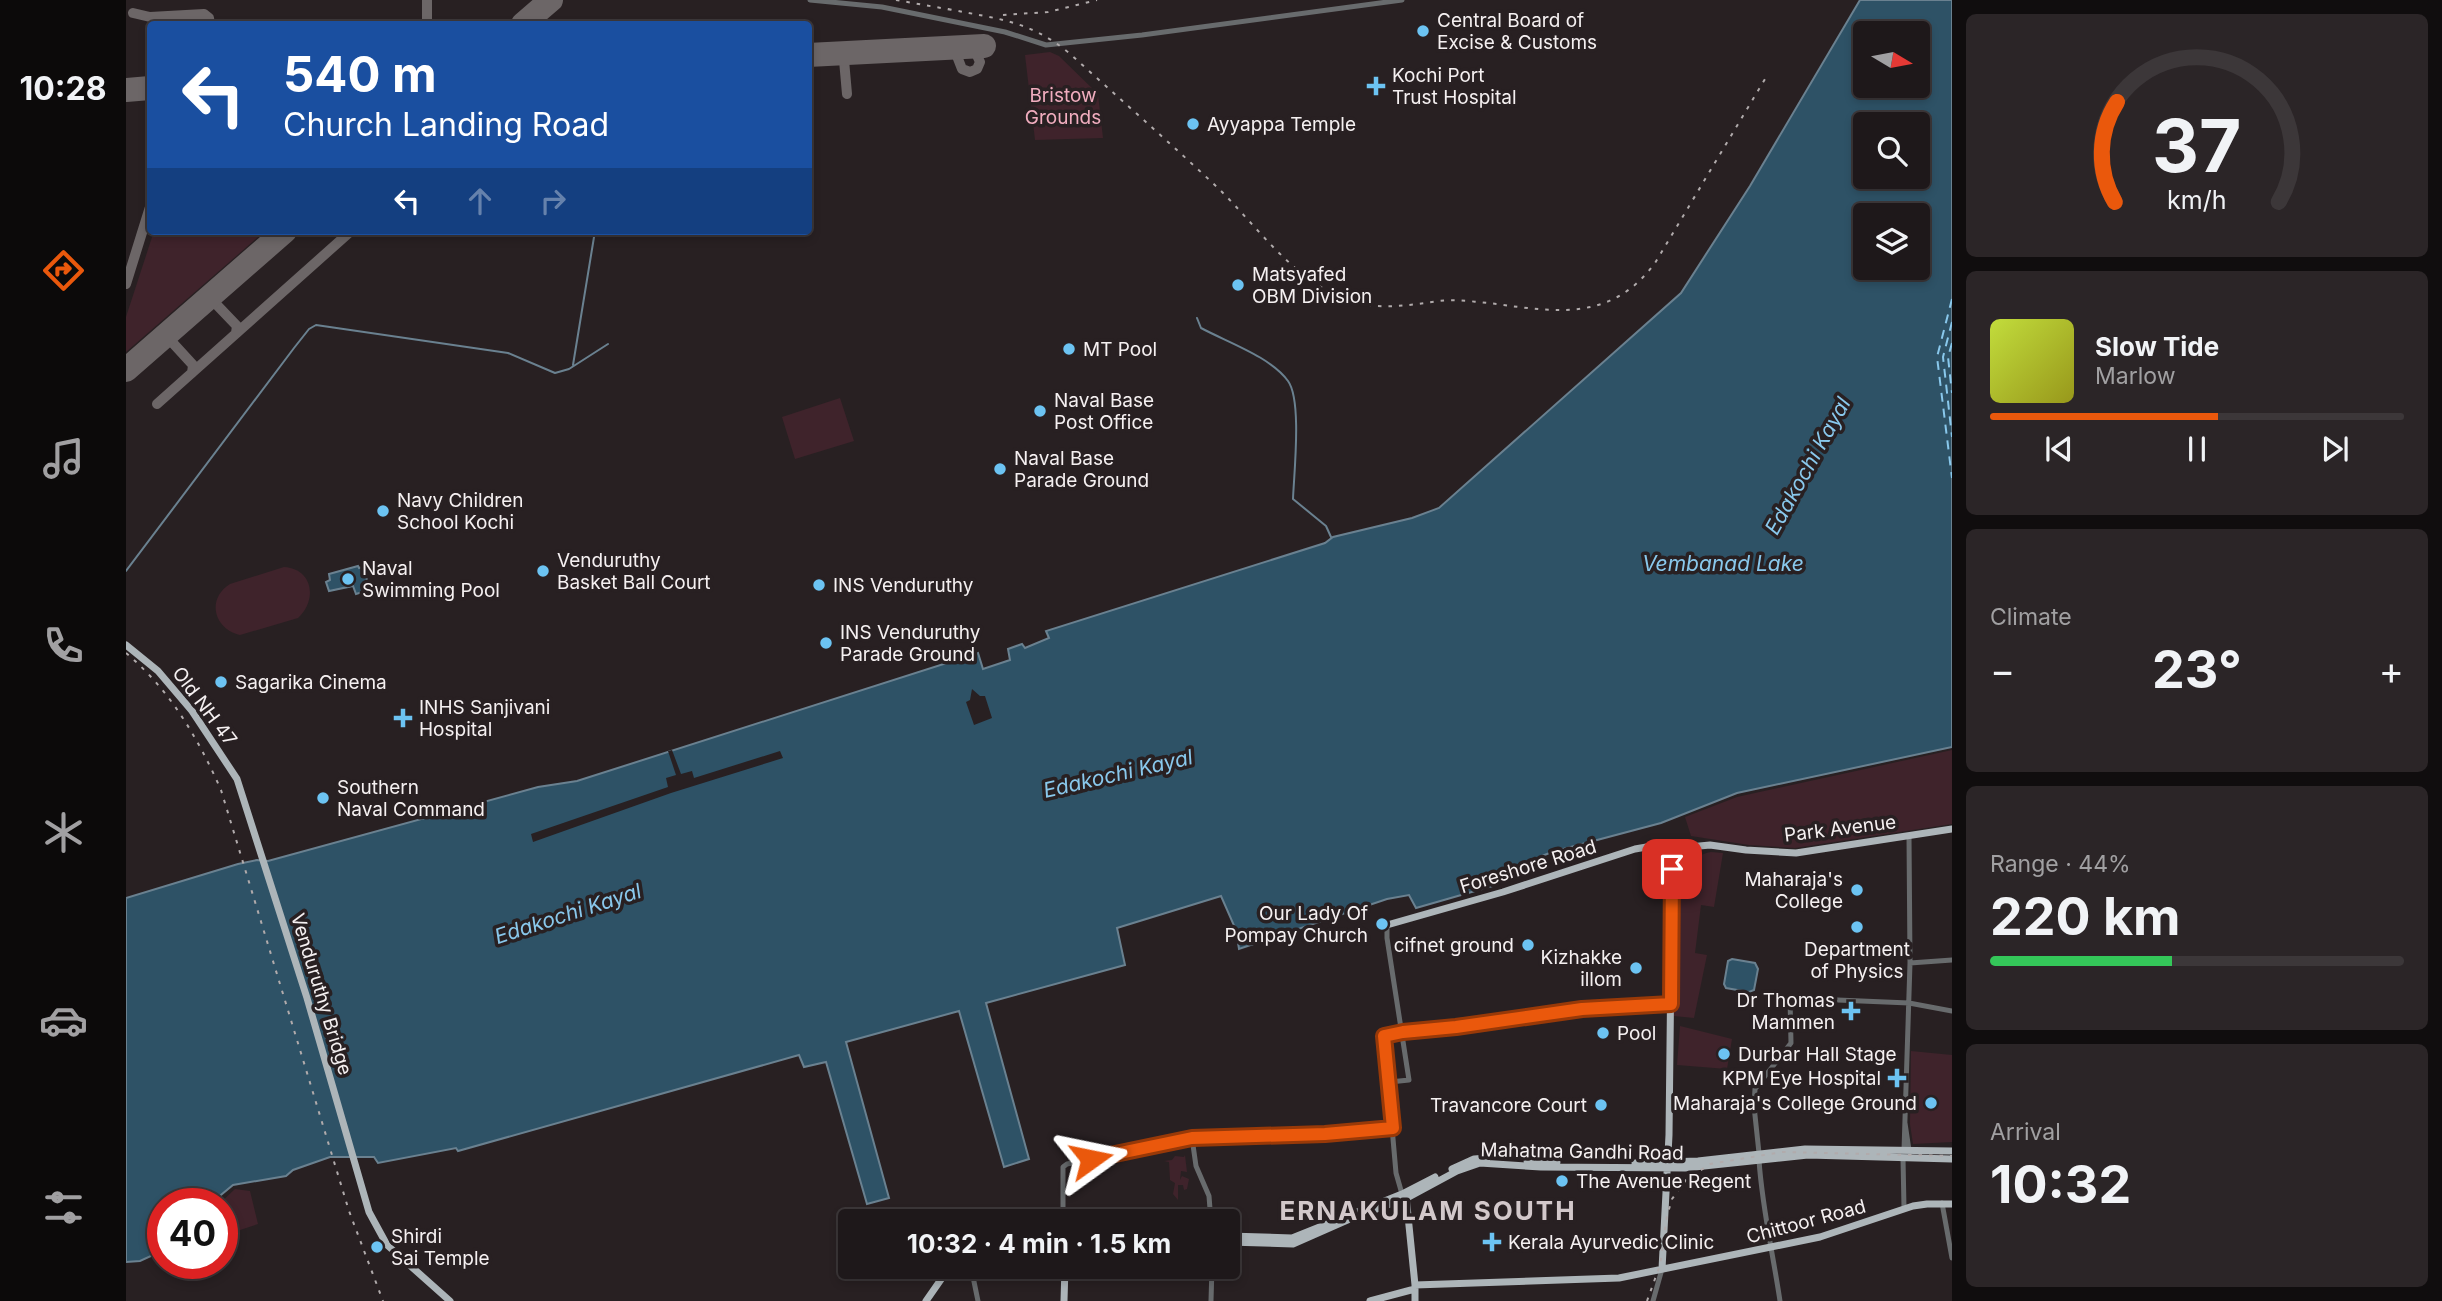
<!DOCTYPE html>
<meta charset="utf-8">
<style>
:root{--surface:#1e181a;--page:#2b2527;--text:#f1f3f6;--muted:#a1a0a2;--line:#3c3739;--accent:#ea580c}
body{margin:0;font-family:Inter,sans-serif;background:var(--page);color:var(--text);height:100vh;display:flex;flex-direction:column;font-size:26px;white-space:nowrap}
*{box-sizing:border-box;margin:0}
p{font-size:23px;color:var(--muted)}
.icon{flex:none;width:38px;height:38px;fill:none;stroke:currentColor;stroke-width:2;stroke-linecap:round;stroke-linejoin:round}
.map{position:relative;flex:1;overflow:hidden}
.details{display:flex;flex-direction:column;gap:14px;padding:14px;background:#100d0e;width:490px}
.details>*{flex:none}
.banner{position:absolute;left:21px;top:21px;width:665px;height:214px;border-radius:7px;box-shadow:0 4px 10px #0003,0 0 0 2px var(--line);background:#1a4fa0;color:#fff;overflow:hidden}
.needle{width:46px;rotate:100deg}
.fabs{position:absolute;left:1727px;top:21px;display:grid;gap:14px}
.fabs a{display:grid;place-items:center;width:77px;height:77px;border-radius:7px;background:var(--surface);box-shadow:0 4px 10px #0003,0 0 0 2px var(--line);font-size:35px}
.speed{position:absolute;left:21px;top:1188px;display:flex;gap:14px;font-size:35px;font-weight:700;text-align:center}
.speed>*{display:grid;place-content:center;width:91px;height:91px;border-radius:50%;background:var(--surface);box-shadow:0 4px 10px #0003,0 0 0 2px var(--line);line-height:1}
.speed .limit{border:10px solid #d22;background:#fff;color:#111}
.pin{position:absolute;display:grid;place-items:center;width:60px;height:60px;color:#fff;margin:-30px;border-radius:14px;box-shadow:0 4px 10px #0006}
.me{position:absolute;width:77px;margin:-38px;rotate:78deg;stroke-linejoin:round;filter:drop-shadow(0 0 5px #0008)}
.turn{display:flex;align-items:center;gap:24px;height:147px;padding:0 21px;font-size:32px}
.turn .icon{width:91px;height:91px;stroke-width:2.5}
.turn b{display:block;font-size:49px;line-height:60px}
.lanes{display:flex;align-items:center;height:66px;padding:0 21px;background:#0003;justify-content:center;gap:35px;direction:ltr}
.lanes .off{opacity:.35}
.big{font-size:52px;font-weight:700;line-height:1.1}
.details .tile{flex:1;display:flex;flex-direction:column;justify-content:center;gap:10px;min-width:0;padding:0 24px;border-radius:10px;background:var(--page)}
.details .dial{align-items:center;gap:0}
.dial svg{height:182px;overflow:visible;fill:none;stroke:var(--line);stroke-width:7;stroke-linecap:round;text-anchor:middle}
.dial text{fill:var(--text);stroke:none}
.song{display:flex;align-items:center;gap:21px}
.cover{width:84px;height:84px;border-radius:10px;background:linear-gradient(135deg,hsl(70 70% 55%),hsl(60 70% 35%))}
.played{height:7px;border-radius:4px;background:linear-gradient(90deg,var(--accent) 55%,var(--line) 55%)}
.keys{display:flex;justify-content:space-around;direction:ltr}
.heat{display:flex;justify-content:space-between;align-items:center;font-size:38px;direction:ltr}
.charge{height:10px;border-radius:5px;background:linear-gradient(90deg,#34c759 44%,var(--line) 0)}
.trip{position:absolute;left:712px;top:1209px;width:402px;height:70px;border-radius:7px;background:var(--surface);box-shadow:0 4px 10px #0003,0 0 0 2px var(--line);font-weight:700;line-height:70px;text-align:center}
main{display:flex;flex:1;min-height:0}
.tab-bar{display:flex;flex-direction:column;width:126px;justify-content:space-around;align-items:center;background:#0c0a0a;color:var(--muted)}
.tab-bar .icon{width:49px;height:49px}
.tab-bar .active{color:var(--accent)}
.tab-bar b{font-size:32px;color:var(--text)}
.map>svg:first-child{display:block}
.green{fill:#3f232b}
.water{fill:#2e5266;stroke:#6a8190;stroke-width:2;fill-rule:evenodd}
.pier{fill:#282022}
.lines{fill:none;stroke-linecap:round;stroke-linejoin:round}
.stream{stroke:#6a8190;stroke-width:2}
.ferry{stroke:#89c8ec;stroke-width:2;stroke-dasharray:9 7;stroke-linecap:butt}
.taxiway{stroke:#6c6667;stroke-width:10}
.runway{stroke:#6c6667;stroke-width:24}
.minor{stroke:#686b6d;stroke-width:5}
.major{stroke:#adb5b9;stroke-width:7}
.rail{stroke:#b1abac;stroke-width:2;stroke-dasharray:3.5 7;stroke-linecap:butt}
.route-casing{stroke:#983908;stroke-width:18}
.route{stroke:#ea580c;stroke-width:12}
.poi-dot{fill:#6cc3f2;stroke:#282022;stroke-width:2.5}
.labels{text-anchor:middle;stroke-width:7;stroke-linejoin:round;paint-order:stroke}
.poi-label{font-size:19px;fill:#f5f0f1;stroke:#282022;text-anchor:start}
.park-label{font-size:19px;fill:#f1adbf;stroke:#282022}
.street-label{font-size:19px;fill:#f5f0f1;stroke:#282022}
.water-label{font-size:21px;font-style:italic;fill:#89c8ec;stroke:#282022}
.district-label{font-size:26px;font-weight:bold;letter-spacing:2px;fill:#d2c8ca;stroke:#282022}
</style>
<main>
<nav class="tab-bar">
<b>10:28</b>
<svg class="icon active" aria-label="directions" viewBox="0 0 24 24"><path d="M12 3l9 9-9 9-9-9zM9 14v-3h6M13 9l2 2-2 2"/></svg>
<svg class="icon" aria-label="music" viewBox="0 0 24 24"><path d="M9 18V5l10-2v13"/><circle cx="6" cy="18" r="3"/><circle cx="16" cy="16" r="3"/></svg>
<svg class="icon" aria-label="phone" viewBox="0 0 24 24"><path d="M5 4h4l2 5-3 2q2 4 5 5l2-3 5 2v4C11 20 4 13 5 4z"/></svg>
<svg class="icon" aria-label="climate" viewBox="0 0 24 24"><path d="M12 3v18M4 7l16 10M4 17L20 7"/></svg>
<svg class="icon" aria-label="car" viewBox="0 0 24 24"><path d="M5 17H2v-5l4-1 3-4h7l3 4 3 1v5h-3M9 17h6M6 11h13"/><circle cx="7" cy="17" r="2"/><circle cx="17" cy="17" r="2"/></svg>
<svg class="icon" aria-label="filters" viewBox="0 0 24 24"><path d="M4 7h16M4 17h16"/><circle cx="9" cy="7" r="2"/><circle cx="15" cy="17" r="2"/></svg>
</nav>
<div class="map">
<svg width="1826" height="1301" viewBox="0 0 1826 1301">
<rect width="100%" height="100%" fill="#282022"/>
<path class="green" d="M 924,52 L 933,56 L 972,94 L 977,138 L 909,140 L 899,55 Z
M 28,231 L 139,231 L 0,352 L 0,317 Z
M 714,398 L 728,441 L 669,459 L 656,417 Z
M 158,567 C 188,569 191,601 172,618 L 114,635 C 88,629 80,599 104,584 Z
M 1826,750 L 1826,824 L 1669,848 L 1623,845 L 1565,836 L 1559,817 L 1611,797 Z
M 1585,852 L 1597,853 L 1588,907 L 1575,905 L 1569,953 L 1581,955 L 1568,1018 L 1548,1016 L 1549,888 C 1553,868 1565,856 1585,852 Z
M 1554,1026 L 1606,1039 L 1601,1069 L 1551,1065 Z
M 1785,1051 L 1826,1055 L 1826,1142 L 1787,1144 L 1784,1124 Z
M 1059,1155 L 1061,1172 L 1055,1171 L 1054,1180 L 1056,1176 L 1063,1179 L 1061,1189 L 1058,1190 L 1057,1185 L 1052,1185 L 1052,1200 L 1047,1194 L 1049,1183 L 1044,1180 L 1043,1162 L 1038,1161 L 1046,1160 L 1049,1156 L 1058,1157 Z
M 109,1189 L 124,1191 L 132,1224 L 96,1236 L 96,1204 L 93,1204 Z"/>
<path class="water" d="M 1734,0 L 1826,0 L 1826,747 L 1611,793 L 1535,823 L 1426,852 L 1368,875 L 1370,885 L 1290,908 L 1283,895 L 1261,899 L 1113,949 L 1110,930 L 1095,896 L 991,928 L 999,965 L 860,1003 L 903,1159 L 878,1167 L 833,1011 L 720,1042 L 763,1198 L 741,1204 L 700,1062 L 678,1067 L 673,1055 L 332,1151 L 330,1148 L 252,1163 L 248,1157 L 204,1157 L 167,1170 L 160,1176 L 107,1185 L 84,1204 L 37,1204 L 37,1237 L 33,1240 L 36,1251 L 14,1261 L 0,1262 L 0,898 L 112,864 L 131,860 L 142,861 L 412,787 L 451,781 L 852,653 L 857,669 L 884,660 L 882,649 L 896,644 L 899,648 L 923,638 L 920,631 L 1199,543 L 1207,537 L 1286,518 L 1313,508 L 1555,293 L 1624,186 ZM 1740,33 L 1792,33 L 1792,86 L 1740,86 ZM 1740,124 L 1792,124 L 1792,177 L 1740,177 ZM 1740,215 L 1792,215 L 1792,268 L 1740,268 Z
M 232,566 L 233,568 L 238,567 L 243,590 L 230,594 L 227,586 L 203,591 L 200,582 L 204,580 L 203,574 Z
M 1606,959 L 1629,963 L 1632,969 L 1628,990 L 1623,992 L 1600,988 L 1598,984 L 1602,961 Z"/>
<path class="pier" d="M 846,689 L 854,696 L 859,696 L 866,718 L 848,725 L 840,702 L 844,700 Z
M 546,750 L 555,774 L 566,771 L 568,778 L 654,751 L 657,758 L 545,793 L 407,842 L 405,834 L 542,787 L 540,778 L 550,775 L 542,751 Z"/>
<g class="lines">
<path class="stream" d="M 1071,318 L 1075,328 C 1101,342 1145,357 1162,381 C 1176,400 1168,473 1167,499 L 1200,526 L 1205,537
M 447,365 L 469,231
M 0,571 L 168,348 L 183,329 L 190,325 L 382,353 L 429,373 L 443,369 L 482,344"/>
<path class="ferry" d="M 1826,299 L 1811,357 L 1826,478
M 1826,322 L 1817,357 L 1826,437
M 1826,343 L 1822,357 L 1826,393"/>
<path class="taxiway" d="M 7,13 L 24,17 L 78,14 L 83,18 L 84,24
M 301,24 L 301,0
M 824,48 L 829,51 L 836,69 L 844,72 L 851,69 L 854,62 L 849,51 L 842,47
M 713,54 L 718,60 L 721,94
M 0,284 L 24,207
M 80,300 L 89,303 L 111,326 L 110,333
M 36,339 L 45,341 L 67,365 L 66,373
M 0,366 L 10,361
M 31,404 L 225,231"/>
<path class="runway" d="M 397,24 L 425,0
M 682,55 L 858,46
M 0,90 L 24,88
M 0,370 L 159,231"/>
<path class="minor" d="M 684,0 L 756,7 L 879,32 L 920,45 L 1016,35 L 1276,0
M 1261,925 L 1261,938 L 1283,1080 L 1264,1082
M 1784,963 L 1826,960
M 1779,1123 L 1783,1150
M 1066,1138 L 1070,1166 L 1083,1196 L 1085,1222
M 1778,1150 L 1784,963 L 1783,836
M 1633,1153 L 1628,1106 L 1629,1089 L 1665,1043 L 1664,998 L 1783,1003 L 1826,1011
M 1777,1158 L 1778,1208
M 1633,1160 C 1636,1207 1647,1254 1654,1301
M 1276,1194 L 1270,1173 L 1258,1036 L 1456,1009 L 1545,1004
M 1816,1203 L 1826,1258
M 937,1222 L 937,1167 L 941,1164 L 1066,1138 L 1199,1134 L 1267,1127
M 845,1267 L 852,1301
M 1085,1301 L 1086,1267
M 1527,1301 L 1536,1269"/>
<path class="major" d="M 0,645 L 32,671 L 66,711 L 111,779 L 181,998 L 243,1212 L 261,1245 L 324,1301
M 1261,925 L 1377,892 L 1509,849 L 1538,844 L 1553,845 L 1557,843 L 1563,847 L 1584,845 L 1620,850 L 1670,853 L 1826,829
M 1401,1161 L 1431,1162
M 1509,1163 L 1572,1161 L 1679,1149 L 1826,1151
M 1326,1169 L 1348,1159 L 1361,1158
M 1280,1196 L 1289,1285 L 1289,1301
M 1102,1236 L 1166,1238 L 1276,1194 L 1309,1177
M 1102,1242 L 1167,1244 L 1226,1218 L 1281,1198 L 1331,1171 L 1354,1163 L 1415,1167 L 1559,1168 L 1682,1155 L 1826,1159
M 1536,1269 L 1543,1135 L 1546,869 L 1554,852
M 1289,1285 L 1493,1278 L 1694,1237 L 1787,1206 L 1801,1204 L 1826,1204
M 800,1301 L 816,1278 L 830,1267
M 938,1301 L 939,1267
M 1244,1301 L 1285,1290"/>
<path class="rail" d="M 770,0 L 832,11
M 822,9 C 871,19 903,20 943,53 C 993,98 1043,142 1092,188 C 1133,228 1171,286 1229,302 C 1257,310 1284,305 1313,301 C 1331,299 1352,302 1371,304 C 1433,313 1487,320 1529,263 L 1642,74
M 877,15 L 922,12 L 971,0
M 0,653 C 44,690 72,738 95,790 L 223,1211 L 257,1301
M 1521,1301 L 1534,1265 L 1541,1216 L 1546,1199 L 1560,1180 L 1584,1164 L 1656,1152 L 1826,1156"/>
</g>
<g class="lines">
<g class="route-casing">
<path id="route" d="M 965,1159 L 1066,1138 L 1199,1134 L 1267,1128 L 1258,1036 L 1277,1032 L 1330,1027 L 1456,1009 L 1545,1004 L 1546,869"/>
</g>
<use href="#route" class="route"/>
</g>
<g class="poi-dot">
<circle cx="1297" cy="31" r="7"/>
<path d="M1246.5 75.5h7v7h7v7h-7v7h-7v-7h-7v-7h7z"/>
<circle cx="1067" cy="124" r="7"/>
<circle cx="1112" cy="285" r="7"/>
<circle cx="943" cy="349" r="7"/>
<circle cx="914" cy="411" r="7"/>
<circle cx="874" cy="469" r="7"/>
<circle cx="257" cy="511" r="7"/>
<circle cx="417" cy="571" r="7"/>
<circle cx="222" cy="579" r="7"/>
<circle cx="693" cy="585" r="7"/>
<circle cx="700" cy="643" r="7"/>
<circle cx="95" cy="682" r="7"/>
<path d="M273.5 707.5h7v7h7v7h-7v7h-7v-7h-7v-7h7z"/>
<circle cx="197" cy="798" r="7"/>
<circle cx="1731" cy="890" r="7"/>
<circle cx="1256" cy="924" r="7"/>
<circle cx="1731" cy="927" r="7"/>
<circle cx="1402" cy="945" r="7"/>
<circle cx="1510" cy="968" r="7"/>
<path d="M1721.5 1000.5h7v7h7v7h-7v7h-7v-7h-7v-7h7z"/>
<circle cx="1477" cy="1033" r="7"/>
<circle cx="1598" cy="1054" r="7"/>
<path d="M1767.5 1067.5h7v7h7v7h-7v7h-7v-7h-7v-7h7z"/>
<circle cx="1805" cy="1103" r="7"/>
<circle cx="1475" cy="1105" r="7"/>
<circle cx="1436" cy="1181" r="7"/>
<path d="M1362.5 1231.5h7v7h7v7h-7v7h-7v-7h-7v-7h7z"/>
<circle cx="251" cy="1247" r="7"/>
</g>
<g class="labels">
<g class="poi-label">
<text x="1311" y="27">Central Board of<tspan x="1311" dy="22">Excise &amp; Customs</tspan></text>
<text x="1266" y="82">Kochi Port<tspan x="1266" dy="22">Trust Hospital</tspan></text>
<text x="1081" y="131">Ayyappa Temple</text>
<text x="1126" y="281">Matsyafed<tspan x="1126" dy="22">OBM Division</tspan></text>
<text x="957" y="356">MT Pool</text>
<text x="928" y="407">Naval Base<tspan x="928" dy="22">Post Office</tspan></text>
<text x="888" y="465">Naval Base<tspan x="888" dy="22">Parade Ground</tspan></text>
<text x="271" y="507">Navy Children<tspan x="271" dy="22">School Kochi</tspan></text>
<text x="431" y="567">Venduruthy<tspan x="431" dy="22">Basket Ball Court</tspan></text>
<text x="236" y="575">Naval<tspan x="236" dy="22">Swimming Pool</tspan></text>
<text x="707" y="592">INS Venduruthy</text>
<text x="714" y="639">INS Venduruthy<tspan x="714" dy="22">Parade Ground</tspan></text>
<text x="109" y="689">Sagarika Cinema</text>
<text x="293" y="714">INHS Sanjivani<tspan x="293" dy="22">Hospital</tspan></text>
<text x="211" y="794">Southern<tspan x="211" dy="22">Naval Command</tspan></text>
<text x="1717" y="886" text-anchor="end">Maharaja's<tspan x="1717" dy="22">College</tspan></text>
<text x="1242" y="920" text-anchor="end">Our Lady Of<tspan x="1242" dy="22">Pompay Church</tspan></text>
<text x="1388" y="952" text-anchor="end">cifnet ground</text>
<text x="1731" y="956" text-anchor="middle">Department<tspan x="1731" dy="22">of Physics</tspan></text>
<text x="1496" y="964" text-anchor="end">Kizhakke<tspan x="1496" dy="22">illom</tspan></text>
<text x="1709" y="1007" text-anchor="end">Dr Thomas<tspan x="1709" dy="22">Mammen</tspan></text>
<text x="1491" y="1040">Pool</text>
<text x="1612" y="1061">Durbar Hall Stage</text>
<text x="1755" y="1085" text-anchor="end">KPM Eye Hospital</text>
<text x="1791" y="1110" text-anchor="end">Maharaja's College Ground</text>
<text x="1461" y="1112" text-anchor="end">Travancore Court</text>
<text x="1450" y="1188">The Avenue Regent</text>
<text x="265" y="1243">Shirdi<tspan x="265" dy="22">Sai Temple</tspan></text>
<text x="1382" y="1249">Kerala Ayurvedic Clinic</text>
</g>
<g class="park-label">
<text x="937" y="102">Bristow<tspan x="937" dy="22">Grounds</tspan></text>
</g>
<g class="street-label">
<text transform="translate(79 706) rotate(53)" y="7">Old NH 47</text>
<text transform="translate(1714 828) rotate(-7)" y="7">Park Avenue</text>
<text transform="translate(1402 866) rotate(-17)" y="7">Foreshore Road</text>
<text transform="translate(196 994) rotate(73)" y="7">Venduruthy Bridge</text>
<text transform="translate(1456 1151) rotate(1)" y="7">Mahatma Gandhi Road</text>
<text transform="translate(1680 1221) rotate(-15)" y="7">Chittoor Road</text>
</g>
<g class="water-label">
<text transform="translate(1682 466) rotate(-61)" y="7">Edakochi Kayal</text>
<text x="1597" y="571">Vembanad Lake</text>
<text transform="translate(992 774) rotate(-13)" y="7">Edakochi Kayal</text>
<text transform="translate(442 914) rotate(-18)" y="7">Edakochi Kayal</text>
</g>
<g class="district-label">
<text x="1302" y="1220">ERNAKULAM SOUTH</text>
</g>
</g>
</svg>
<div class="fabs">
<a><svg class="needle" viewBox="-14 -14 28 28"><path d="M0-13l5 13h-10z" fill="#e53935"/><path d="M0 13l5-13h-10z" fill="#a1a0a2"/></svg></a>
<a><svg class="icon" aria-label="search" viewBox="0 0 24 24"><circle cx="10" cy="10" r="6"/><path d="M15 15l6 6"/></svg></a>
<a><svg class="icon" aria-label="layers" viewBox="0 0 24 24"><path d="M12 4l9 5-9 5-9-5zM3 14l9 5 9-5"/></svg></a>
</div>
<div class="speed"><div class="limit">40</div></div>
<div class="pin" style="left:1546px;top:869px;background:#d93025"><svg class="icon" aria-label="arrive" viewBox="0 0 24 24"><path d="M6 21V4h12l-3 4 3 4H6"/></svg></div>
<svg class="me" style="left:965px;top:1159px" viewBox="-20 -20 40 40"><path d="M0-17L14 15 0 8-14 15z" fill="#ea580c" stroke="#fff" stroke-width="4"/></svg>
<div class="trip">10:32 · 4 min · 1.5 km</div>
<div class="banner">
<div class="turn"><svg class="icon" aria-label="left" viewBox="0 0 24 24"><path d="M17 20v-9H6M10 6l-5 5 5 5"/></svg><div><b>540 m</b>Church Landing Road</div></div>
<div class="lanes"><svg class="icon" aria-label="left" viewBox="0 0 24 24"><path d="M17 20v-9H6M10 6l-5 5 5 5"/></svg><svg class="icon off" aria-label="ahead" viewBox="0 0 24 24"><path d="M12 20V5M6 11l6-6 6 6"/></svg><svg class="icon off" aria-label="right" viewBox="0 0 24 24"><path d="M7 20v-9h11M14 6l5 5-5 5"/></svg></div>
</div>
</div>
<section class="details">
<div class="tile dial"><svg viewBox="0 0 100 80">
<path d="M14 69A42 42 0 1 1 86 69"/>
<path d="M14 69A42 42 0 0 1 15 25" stroke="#ea580c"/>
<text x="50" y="56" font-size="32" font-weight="700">37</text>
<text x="50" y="72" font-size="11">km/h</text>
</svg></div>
<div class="tile">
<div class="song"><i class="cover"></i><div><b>Slow Tide</b><p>Marlow</p></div></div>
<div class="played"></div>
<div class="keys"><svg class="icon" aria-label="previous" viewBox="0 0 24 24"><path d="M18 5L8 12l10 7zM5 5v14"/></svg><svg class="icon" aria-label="pause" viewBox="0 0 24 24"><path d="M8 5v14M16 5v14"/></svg><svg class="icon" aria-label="next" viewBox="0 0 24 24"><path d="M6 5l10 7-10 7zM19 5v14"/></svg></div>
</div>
<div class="tile"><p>Climate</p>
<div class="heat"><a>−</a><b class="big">23°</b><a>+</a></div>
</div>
<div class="tile"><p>Range · 44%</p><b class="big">220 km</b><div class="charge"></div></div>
<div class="tile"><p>Arrival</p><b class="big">10:32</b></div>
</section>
</main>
